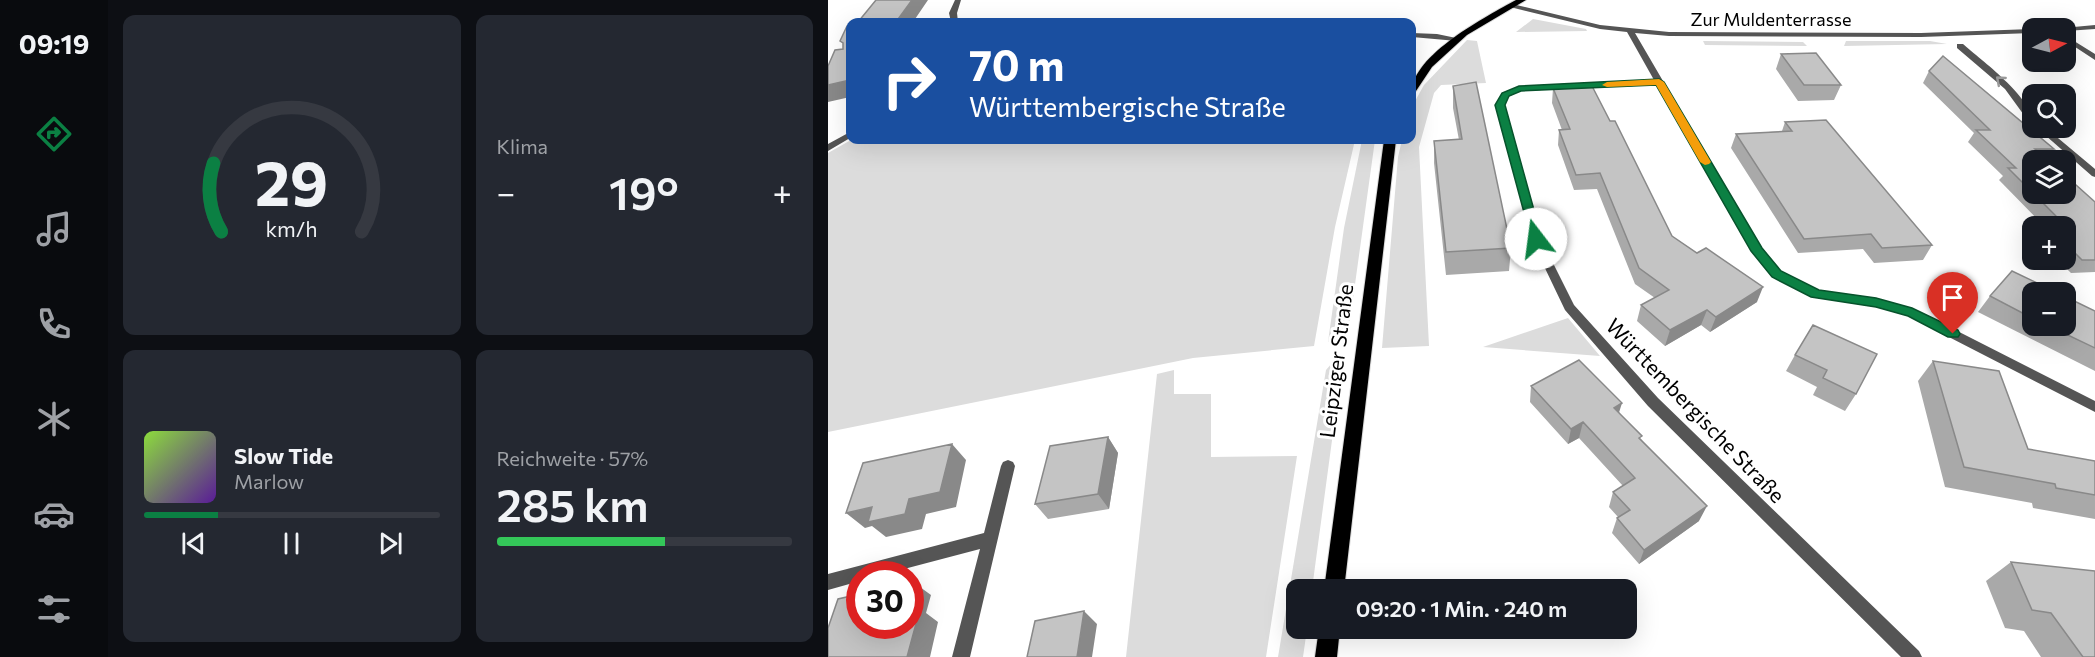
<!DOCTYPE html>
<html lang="de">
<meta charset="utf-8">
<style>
:root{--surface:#171b24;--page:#242831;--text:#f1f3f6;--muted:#9ea1a6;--line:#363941;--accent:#0b8043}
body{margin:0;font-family:Commissioner,sans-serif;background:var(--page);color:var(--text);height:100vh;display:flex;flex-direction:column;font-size:22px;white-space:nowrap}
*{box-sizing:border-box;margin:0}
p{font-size:20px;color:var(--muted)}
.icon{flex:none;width:33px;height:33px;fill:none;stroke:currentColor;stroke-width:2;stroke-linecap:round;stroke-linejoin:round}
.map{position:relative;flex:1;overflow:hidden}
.side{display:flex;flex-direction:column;gap:15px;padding:15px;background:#0d0f14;width:720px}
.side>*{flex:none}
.guide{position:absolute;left:18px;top:18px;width:570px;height:126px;border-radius:12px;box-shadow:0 6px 24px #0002;background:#1a4fa0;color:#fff;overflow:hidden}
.needle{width:39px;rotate:83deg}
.fabs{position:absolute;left:1194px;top:18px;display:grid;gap:12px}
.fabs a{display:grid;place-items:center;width:54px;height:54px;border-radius:12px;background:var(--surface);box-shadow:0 6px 24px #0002;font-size:30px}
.speed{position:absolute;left:18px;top:561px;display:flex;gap:12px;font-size:30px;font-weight:700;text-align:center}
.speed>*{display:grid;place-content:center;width:78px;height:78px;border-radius:50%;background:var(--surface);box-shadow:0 6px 24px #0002;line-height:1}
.speed .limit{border:9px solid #d22;background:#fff;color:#111}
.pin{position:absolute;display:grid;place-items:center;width:51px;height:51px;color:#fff;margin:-62px -26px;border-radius:50% 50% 50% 0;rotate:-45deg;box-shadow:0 0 6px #0007}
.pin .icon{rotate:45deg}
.me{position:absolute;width:66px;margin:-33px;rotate:345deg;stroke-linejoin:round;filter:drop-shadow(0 0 4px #0008)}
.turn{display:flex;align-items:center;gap:21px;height:126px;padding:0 24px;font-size:27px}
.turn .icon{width:78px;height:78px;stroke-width:2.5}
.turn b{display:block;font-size:42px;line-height:51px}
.big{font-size:45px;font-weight:600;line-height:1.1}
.side .widget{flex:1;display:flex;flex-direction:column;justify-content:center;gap:9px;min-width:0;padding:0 21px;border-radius:12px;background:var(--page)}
.side .dial{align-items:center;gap:0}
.dial svg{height:156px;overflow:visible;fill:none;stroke:var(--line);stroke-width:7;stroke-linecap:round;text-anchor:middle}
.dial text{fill:var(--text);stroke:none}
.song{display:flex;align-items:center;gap:18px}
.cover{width:72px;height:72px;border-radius:9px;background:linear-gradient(135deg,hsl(90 70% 55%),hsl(270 70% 35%))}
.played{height:6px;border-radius:3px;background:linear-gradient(90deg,var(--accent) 25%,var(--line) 25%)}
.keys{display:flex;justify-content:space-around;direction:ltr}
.heat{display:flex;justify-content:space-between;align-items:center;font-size:33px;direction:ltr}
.charge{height:9px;border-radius:4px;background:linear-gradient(90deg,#34c759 57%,var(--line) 0)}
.side .tiles{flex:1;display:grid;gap:15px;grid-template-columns:repeat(2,1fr)}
.trip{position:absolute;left:458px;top:579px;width:351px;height:60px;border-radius:12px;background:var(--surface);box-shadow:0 6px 24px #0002;font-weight:600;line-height:60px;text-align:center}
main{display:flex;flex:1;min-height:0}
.tabs{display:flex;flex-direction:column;width:108px;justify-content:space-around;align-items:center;background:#090b0e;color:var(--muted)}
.tabs .icon{width:42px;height:42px}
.tabs .on{color:var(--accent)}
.tabs b{font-size:27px;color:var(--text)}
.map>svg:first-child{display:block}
.green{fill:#dcdcdc}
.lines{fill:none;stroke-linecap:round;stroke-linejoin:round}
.primary-casing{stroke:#dbdbdb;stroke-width:2}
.minor{fill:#555;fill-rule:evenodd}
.primary{fill:#000;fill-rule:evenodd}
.wall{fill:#a9a9a9}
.shaded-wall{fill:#898989}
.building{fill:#c4c4c4;stroke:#898989;stroke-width:1.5}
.oneway{stroke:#999}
.route{fill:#0b8043;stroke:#07532c;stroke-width:1.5}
.slow{fill:#f59e0b}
.labels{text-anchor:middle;stroke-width:6;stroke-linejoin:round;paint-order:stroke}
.far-street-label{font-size:18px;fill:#000;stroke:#fff}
.street-label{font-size:21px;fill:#000;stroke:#fff}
</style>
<main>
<nav class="tabs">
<b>09:19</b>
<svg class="icon on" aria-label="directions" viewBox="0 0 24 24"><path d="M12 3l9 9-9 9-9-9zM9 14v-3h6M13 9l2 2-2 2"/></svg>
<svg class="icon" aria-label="music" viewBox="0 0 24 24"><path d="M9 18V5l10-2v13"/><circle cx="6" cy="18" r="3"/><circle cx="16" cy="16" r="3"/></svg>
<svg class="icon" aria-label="phone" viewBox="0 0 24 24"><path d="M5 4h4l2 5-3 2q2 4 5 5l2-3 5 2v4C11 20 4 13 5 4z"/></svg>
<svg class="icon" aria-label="climate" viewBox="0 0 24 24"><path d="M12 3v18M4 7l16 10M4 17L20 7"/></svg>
<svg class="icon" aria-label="car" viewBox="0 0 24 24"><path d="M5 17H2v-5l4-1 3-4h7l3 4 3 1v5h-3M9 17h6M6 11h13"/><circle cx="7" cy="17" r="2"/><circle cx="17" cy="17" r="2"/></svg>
<svg class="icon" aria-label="filters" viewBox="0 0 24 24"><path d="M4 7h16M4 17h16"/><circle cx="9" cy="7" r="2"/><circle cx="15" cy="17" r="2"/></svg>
</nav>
<section class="side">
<div class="tiles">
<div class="widget dial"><svg viewBox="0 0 100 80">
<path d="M14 69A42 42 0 1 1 86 69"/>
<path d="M14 69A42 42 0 0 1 10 34" stroke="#0b8043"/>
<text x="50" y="56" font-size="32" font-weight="700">29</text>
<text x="50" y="72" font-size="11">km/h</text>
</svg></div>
<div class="widget"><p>Klima</p>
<div class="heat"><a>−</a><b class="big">19°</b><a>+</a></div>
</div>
<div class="widget">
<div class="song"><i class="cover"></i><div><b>Slow Tide</b><p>Marlow</p></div></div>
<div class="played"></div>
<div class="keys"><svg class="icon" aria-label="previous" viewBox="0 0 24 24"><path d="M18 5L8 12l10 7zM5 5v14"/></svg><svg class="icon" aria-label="pause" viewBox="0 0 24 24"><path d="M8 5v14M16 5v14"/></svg><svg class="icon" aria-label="next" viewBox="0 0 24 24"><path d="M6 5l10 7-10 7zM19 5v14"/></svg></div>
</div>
<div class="widget"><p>Reichweite · 57%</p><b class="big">285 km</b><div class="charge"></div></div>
</div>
</section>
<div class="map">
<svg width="1267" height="657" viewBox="0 0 1267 657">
<rect width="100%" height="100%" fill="#fff"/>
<path class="green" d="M 705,19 L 758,29 L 759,31 L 688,32 Z
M 639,40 L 649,41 L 658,83 L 613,85 L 606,93 L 591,147 L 601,346 L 554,348 L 570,157 L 574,140 L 584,140 L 584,109 L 586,103 L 596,85 Z
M 875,41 L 975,42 L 979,46 L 877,45 Z
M 1018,41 L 1102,41 L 1119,44 L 1016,46 Z
M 23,140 L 527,140 L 507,227 L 486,346 L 365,358 L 0,432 L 0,153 Z
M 534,140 L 547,140 L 519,342 L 500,342 L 516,228 Z
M 740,318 L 772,356 L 655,347 Z
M 504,363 L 514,366 L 484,589 L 468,590 L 468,628 L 479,629 L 475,657 L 450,657 L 498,370 Z
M 346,370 L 346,394 L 383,394 L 383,457 L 469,456 L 438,657 L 298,657 L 329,374 Z"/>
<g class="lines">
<g class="primary-casing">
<path id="primary" d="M 688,0 L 698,0 L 639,35 L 604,67 L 588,91 L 584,92 C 584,55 659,16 688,0 Z
M 556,140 L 568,140 L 516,590 L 496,590 Z
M 491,628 L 512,628 L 509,657 L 487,657 Z"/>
</g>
<path class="minor" d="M 127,0 L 133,0 L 129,13 L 130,22 L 123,22 L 121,13 Z
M 684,4 L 772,25 L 841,32 L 1093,33 L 1204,29 L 1204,33 L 1093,37 L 841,36 L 807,33 L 933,249 L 952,271 L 990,290 L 1048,299 L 1088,310 L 1267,401 L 1267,412 L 1080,316 L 1048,307 L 984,297 L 944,277 L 924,251 L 829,85 L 692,91 L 680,97 L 676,105 L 713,239 L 746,305 L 830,398 L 1091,651 L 1094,657 L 1073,657 L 820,406 L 737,310 L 703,239 L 668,105 L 674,93 L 691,87 L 826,80 L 799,32 L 772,29 L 682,7 L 682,5 Z
M 1267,25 L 1267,29 L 1238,31 L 1238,28 L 1235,28 Z
M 584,33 L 609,34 L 633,39 L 629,41 L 584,37 Z
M 1238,36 L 1267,54 L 1267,60 L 1238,41 Z
M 1129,44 L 1135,44 C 1153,60 1204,97 1204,122 L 1201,122 L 1177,89 L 1129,48 Z
M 1209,128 L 1218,128 L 1267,169 L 1267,177 L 1264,176 Z
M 22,132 L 22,138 L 0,151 L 0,144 Z
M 180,460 L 185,462 L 187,466 L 142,657 L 124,657 L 152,549 L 57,574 L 32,574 L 32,581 L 0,590 L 0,574 L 156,533 L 173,466 L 175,462 Z"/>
<use href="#primary" class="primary"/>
</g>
<path class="wall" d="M 953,54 L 1013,85 L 1006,100 L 970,101 L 948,69 Z
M 1101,71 L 1226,149 L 1218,159 L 1204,160 L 1204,194 L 1238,194 L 1267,202 L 1267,272 L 1243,273 L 1230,260 L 1238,260 L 1238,226 L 1216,226 L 1171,180 L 1175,176 L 1140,142 L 1146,133 L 1095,83 Z
M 625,86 L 683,248 L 681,271 L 618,275 L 606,163 L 606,141 L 631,140 L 625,108 Z
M 725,88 L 782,121 L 844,236 L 929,302 L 882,332 L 873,325 L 837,346 L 809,321 L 813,305 L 827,298 L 807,284 L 769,189 L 746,190 L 730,145 L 731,130 L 734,130 L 724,103 Z
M 957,122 L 1104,245 L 1095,260 L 1046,263 L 1035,249 L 970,253 L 903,148 L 908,134 L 954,131 Z
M 1204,292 L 1204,326 L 1238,326 L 1267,311 L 1267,371 L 1150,312 L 1162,296 Z
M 985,325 L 1028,394 L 1017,411 L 985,395 L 989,387 L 958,371 L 967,355 Z
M 1105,361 L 1200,449 L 1267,461 L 1267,519 L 1205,508 L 1204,503 L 1117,487 L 1090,381 Z
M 703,386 L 791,412 L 813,439 L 871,521 L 811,564 L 784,533 L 789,518 L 790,517 L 781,507 L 785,492 L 795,486 L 751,438 L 740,444 L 702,402 Z
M 280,437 L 290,453 L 281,509 L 220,519 L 207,504 Z
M 1183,562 L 1267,657 L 1213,657 L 1196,631 L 1177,628 L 1158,581 Z"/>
<path class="shaded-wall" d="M 84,0 L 100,0 L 85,22 L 68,22 Z
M 22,80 L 22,97 L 0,102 L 0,85 Z
M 935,287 L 929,302 L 882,332 L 888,317 Z
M 879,310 L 873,325 L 837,346 L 842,330 Z
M 794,403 L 789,419 L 786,408 Z
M 755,422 L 751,438 L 740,444 L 743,429 Z
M 280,437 L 290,453 L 281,509 L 270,494 Z
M 124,444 L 138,460 L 128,507 L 98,514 L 94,529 L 58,537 L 44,526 L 37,528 L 18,513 L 81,499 Z
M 879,506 L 871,521 L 811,564 L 816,550 Z
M 85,582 L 103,595 L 98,613 L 110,622 L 102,657 L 79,657 L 82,617 L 82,589 Z
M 256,611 L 269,624 L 264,657 L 249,657 Z"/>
<path class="building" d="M 48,0 L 84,0 L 68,22 L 30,22 Z
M 22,25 L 22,80 L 0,85 L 0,66 L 7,50 L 15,49 L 15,43 L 12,41 L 19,26 Z
M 988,53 L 1013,85 L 976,85 L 953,54 Z
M 1115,56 L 1226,149 L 1207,149 L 1220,160 L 1204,160 L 1204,192 L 1180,168 L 1188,168 L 1148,130 L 1162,130 L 1101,71 Z
M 648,82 L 683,248 L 618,252 L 606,141 L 634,139 L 625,86 Z
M 764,86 L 782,121 L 787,121 L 844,236 L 869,253 L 878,248 L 935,287 L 888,317 L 879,310 L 842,330 L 813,305 L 841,290 L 811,268 L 772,173 L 748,175 L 731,130 L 742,129 L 725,88 Z
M 998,120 L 1104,245 L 1054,248 L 1043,234 L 976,239 L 908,134 L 964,131 L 957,122 Z
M 1238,176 L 1267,202 L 1267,260 L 1254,260 L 1238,244 L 1238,226 L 1219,226 L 1217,225 L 1236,224 L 1206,194 L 1238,194 Z
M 1184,271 L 1228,292 L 1204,292 L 1204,318 L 1162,296 Z
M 1238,297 L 1267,311 L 1267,348 L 1221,326 L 1238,326 Z
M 985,325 L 1049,354 L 1028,394 L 995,378 L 999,370 L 967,355 Z
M 751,360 L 794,403 L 786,408 L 814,436 L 811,438 L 879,506 L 816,550 L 789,518 L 802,510 L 785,492 L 807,478 L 755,422 L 743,429 L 703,386 Z
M 1105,361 L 1171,371 L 1200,449 L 1267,461 L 1267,495 L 1228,488 L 1227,484 L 1136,467 Z
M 280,437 L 270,494 L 207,504 L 222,446 Z
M 124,444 L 112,492 L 81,499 L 77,514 L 40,522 L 44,507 L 18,513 L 35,463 Z
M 1183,562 L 1267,571 L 1267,657 L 1255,657 L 1223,613 L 1204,610 Z
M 32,594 L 32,626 L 82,626 L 82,611 L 92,609 L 79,657 L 0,657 L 0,628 L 10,599 Z
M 256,611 L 249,657 L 199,657 L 207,621 Z"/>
<defs><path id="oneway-chevron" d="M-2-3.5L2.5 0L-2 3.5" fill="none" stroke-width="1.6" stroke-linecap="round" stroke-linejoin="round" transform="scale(1.5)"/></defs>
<use class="oneway" href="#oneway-chevron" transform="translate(1172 80) rotate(-139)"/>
<path class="route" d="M 831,79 L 836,82 L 934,248 L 953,271 L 991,290 L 1048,298 L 1084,308 L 1130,330 L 1132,334 L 1130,337 L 1120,337 L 1080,316 L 1048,307 L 983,297 L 944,277 L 923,251 L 828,85 L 693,91 L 681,96 L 677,105 L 714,239 L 708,243 L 704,242 L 667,105 L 674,93 L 691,86 Z"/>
<path class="slow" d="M 831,79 L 836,82 L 883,162 L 881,164 L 877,165 L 872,162 L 828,85 L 779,87 L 774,85 L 779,82 Z"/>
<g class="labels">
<g class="far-street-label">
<text x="943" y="26">Zur Muldenterrasse</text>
</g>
<g class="street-label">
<text transform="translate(509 361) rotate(-83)" y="7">Leipziger Straße</text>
<text transform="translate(867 411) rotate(46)" y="7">Württembergische Straße</text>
</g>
</g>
</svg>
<div class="fabs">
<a><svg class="needle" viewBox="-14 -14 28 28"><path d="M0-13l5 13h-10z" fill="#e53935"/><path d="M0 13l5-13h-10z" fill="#9ea1a6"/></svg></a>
<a><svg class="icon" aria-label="search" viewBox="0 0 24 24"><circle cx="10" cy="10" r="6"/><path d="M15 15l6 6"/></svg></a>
<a><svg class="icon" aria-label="layers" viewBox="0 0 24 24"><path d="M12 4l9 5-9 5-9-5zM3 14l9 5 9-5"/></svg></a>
<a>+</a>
<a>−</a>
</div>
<div class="speed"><div class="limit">30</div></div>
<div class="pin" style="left:1125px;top:334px;background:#d93025"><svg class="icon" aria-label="arrive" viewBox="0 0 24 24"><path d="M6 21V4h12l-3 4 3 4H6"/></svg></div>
<svg class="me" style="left:708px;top:239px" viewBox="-20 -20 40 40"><circle r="19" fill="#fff"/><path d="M0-13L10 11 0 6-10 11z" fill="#0b8043"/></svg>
<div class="trip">09:20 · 1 Min. · 240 m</div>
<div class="guide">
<div class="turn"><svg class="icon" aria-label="right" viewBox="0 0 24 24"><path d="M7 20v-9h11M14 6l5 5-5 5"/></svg><div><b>70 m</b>Württembergische Straße</div></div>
</div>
</div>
</main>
